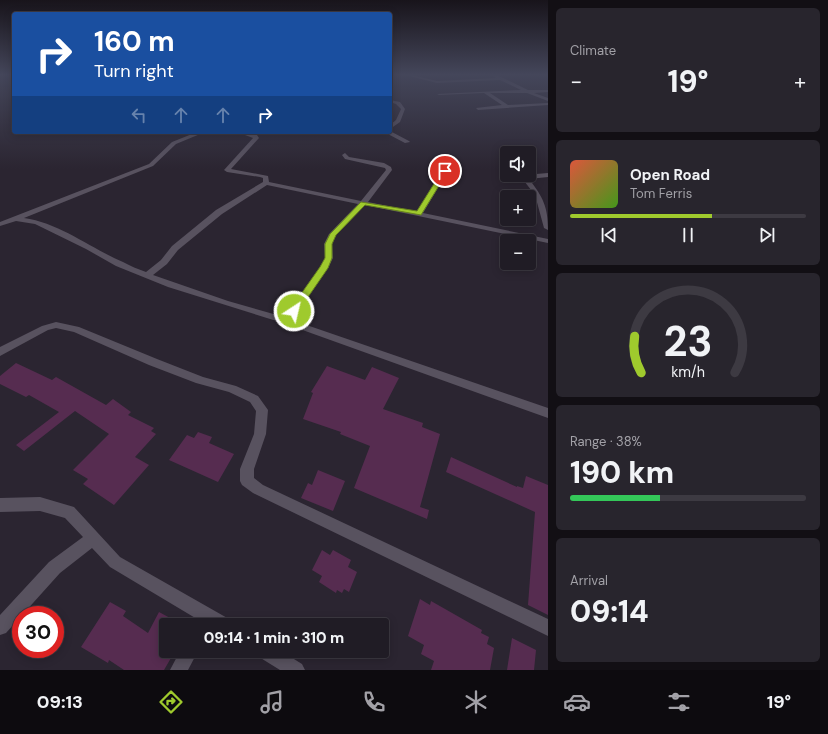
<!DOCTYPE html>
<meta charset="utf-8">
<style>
:root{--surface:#201c25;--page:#28252d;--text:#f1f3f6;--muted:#a2a1a7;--line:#3d3a42;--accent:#9fca2d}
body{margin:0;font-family:"DM Sans",sans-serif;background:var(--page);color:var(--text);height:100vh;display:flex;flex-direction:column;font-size:15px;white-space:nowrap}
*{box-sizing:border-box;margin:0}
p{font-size:13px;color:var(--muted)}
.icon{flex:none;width:22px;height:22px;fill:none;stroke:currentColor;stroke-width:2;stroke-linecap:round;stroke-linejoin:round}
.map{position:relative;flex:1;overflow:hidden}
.sheet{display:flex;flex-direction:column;gap:8px;padding:8px;background:#120f14;width:280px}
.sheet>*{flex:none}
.guide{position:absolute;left:12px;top:12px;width:380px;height:122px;border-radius:4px;box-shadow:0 2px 10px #0003,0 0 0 1px var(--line);background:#1a4fa0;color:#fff;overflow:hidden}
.controls{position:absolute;left:500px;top:146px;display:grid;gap:8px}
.controls a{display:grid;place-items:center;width:36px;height:36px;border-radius:4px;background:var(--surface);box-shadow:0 2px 10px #0003,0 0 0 1px var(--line);font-size:20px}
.speed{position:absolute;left:12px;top:606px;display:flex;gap:8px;font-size:20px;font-weight:700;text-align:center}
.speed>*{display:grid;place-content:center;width:52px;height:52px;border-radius:50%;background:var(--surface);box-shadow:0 2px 10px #0003,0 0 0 1px var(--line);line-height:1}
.speed .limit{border:6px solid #d22;background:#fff;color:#111}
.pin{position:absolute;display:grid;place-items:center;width:34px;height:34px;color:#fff;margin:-17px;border:2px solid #fff;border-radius:50%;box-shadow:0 1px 4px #0007}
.me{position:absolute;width:44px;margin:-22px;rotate:35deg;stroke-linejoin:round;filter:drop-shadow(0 0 3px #0008)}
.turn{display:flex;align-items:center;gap:14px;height:84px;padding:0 16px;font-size:18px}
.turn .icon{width:52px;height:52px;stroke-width:2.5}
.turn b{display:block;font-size:28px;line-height:34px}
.lanes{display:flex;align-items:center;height:38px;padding:0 16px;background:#0003;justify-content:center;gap:20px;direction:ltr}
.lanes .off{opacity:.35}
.big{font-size:30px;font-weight:800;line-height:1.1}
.sheet .widget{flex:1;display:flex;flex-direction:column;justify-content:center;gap:6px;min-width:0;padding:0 14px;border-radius:6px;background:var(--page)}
.sheet .dial{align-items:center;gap:0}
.dial svg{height:104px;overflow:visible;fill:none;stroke:var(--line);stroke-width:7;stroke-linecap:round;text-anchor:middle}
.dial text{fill:var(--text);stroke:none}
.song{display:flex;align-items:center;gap:12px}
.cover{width:48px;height:48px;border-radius:6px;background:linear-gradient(135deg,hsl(10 70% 55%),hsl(100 70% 35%))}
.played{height:4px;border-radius:2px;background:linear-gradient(90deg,var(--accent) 60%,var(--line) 60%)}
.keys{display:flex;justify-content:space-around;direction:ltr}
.heat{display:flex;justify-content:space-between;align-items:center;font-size:22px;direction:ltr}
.charge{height:6px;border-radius:3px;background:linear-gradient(90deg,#34c759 38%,var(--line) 0)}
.trip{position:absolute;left:159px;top:618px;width:230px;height:40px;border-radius:4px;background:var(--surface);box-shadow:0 2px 10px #0003,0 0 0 1px var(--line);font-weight:800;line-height:40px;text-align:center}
.dock{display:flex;height:64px;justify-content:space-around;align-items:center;background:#0d0b0f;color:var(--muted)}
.dock .icon{width:28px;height:28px}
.dock .current{color:var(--accent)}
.dock b{font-size:18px;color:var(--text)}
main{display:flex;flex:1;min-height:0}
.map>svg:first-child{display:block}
.building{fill:#562c50}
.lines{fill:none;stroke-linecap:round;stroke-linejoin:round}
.minor{fill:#58525f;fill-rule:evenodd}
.route{fill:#9fca2d;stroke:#67831d}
</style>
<main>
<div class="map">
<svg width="548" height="670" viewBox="0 0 548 670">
<rect width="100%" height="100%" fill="#2b2531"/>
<path class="building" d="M 16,363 L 52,380 L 56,377 L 106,405 L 113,399 L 131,412 L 128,415 L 154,428 L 151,431 L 156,434 L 135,457 L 149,465 L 114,505 L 83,484 L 88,479 L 73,470 L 109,434 L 75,411 L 24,451 L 16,445 L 59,412 L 29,395 L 26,397 L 0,384 L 0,376 Z
M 327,366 L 365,380 L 372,367 L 399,378 L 383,409 L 423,423 L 422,427 L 440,434 L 420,507 L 429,510 L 427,519 L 354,488 L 370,446 L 340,434 L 341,432 L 303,419 L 313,393 L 311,392 Z
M 198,432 L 212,437 L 209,443 L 234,454 L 218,482 L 169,460 L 187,435 L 194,438 Z
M 451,457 L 517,487 L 517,486 L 523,488 L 526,476 L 548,485 L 548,615 L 528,605 L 535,512 L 446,472 Z
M 318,470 L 345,481 L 333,511 L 301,498 L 308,483 L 312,485 Z
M 322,550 L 330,555 L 333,550 L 351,560 L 348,567 L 357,572 L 349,592 L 344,589 L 342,593 L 337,590 L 336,593 L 319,582 L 322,576 L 312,570 Z
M 420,599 L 430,605 L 431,601 L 482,630 L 481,633 L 489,637 L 487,644 L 494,648 L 490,670 L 431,670 L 434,661 L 421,654 L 424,645 L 408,636 Z
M 110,602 L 126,611 L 123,616 L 148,633 L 159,612 L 183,625 L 166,625 L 166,651 L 175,651 L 164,670 L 124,670 L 109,660 L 108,663 L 81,647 Z
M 512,638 L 536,650 L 534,670 L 507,670 Z"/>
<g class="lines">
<path class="minor" d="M 405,75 L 412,75 L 437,81 L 496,78 L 492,75 L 497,75 L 528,90 L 548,90 L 548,92 L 534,93 L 548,98 L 548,101 L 527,93 L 490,93 L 508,105 L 548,103 L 548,105 L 478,110 L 476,108 L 502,105 L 484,93 L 439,95 L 437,94 L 521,90 L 500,80 L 437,83 Z
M 390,100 L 400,102 L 405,109 L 400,122 L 390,129 L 390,125 L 396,120 L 401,109 L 396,104 L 390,102 Z
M 390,131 L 409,141 L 410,142 L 405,143 L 384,132 Z
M 197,132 L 205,132 L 176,144 L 153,166 L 24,218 C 60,223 90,248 123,262 C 130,266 138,269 146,272 L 161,260 L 172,246 L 216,210 L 263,182 L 263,178 L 260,177 L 227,172 L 224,170 L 253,138 L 237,132 L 246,132 L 257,135 L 259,138 L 231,169 L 268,176 L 269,182 L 361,201 L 386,170 L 385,168 L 345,159 L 342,155 L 345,153 L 349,157 L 384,163 L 391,167 L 392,170 L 368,202 L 417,212 L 442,171 L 434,157 L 439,156 L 448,171 L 423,213 L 548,239 L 548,243 L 365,205 L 336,235 L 332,244 L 333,258 L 328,268 L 292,320 L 548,408 L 548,418 L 283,323 L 168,287 L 116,266 L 86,249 L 35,224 L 16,221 L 0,226 L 0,222 L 149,164 L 172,142 ZM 267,185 L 358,204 L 329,234 L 324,244 L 325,258 L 320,268 L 284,317 L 228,301 L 153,275 L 167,264 L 178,250 L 222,214 Z
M 548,173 L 548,177 L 529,179 C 543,197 548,207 548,230 L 544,228 L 535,195 L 521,177 L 524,175 Z
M 56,322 L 79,327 L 157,359 L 203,377 L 236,386 L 258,396 L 268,410 L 266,434 L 254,469 L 254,478 L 263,485 L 548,619 L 548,636 L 253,493 L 242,485 L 240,481 L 240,469 L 254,434 L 256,411 L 250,402 L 229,392 L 196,383 L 149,365 L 74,332 L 56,328 L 48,330 L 0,356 L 0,347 L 42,326 Z
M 40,497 L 74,507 L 120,557 L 229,619 L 231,625 L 207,625 L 110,567 L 92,548 L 60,573 L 6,633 L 0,635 L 0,615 L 49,562 L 83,537 L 65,518 L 40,511 L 0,512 L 0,498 Z
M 180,651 L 198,651 L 188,670 L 170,670 Z
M 256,651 L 281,651 L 302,664 L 305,670 L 280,670 L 259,657 Z"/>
</g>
<linearGradient id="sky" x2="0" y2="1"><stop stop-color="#18141b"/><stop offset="0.44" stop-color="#44465a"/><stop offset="1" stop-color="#44465a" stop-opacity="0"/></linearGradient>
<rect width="548" height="169" fill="url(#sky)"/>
<path class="route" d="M 445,169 L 448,171 L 421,215 L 365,205 L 336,235 L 332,244 L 332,258 L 328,268 L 297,313 L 290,313 L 289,311 L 320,267 L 325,258 L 325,244 L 330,234 L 361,202 L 417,211 L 442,171 Z"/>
</svg>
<div class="controls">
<a><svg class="icon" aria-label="sound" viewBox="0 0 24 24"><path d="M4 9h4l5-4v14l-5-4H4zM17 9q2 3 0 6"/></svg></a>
<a>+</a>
<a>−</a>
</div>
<div class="speed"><div class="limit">30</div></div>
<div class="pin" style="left:445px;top:171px;background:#d93025"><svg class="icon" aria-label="arrive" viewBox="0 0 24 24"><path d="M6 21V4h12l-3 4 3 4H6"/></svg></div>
<svg class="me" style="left:294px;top:311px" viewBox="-20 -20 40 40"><circle r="17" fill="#9fca2d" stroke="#fff" stroke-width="3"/><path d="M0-11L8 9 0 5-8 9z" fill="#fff"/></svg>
<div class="trip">09:14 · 1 min · 310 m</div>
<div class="guide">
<div class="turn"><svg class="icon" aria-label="right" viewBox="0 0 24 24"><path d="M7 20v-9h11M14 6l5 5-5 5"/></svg><div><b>160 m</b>Turn right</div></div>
<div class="lanes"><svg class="icon off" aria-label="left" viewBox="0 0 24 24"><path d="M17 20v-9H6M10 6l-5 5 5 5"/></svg><svg class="icon off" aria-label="ahead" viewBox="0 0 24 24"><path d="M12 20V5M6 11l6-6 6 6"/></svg><svg class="icon off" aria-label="ahead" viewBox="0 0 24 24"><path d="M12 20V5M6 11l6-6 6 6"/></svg><svg class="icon" aria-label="right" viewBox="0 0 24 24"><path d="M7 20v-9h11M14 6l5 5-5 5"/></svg></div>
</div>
</div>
<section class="sheet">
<div class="widget"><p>Climate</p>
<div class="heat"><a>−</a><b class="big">19°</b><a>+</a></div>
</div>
<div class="widget">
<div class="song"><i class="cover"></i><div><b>Open Road</b><p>Tom Ferris</p></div></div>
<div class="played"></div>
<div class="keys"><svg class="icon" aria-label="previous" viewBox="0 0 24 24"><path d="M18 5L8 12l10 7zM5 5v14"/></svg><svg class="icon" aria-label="pause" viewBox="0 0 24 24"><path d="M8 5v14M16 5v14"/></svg><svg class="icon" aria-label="next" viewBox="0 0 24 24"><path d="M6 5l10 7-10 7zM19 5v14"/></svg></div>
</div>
<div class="widget dial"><svg viewBox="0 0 100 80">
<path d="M14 69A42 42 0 1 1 86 69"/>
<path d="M14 69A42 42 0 0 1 9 41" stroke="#9fca2d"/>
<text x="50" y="56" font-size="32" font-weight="700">23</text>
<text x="50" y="72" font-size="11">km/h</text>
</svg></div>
<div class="widget"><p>Range · 38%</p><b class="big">190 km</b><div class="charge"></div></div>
<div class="widget"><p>Arrival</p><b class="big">09:14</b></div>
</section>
</main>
<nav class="dock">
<b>09:13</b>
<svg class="icon current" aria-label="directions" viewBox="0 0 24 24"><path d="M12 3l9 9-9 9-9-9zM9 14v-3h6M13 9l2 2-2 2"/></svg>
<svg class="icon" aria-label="music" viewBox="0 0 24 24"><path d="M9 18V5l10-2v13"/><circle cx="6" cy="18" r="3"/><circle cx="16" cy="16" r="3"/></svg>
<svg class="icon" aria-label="phone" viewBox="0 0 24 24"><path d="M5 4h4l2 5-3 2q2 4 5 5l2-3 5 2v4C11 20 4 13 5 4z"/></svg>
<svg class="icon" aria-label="climate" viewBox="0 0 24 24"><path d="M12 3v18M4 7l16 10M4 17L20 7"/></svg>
<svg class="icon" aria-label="car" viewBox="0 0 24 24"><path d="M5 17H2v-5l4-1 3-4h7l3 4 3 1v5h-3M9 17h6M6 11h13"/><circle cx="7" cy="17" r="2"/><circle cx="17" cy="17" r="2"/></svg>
<svg class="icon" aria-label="filters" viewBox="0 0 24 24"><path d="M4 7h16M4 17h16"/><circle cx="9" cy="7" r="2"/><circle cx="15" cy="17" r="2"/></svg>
<b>19°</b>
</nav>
